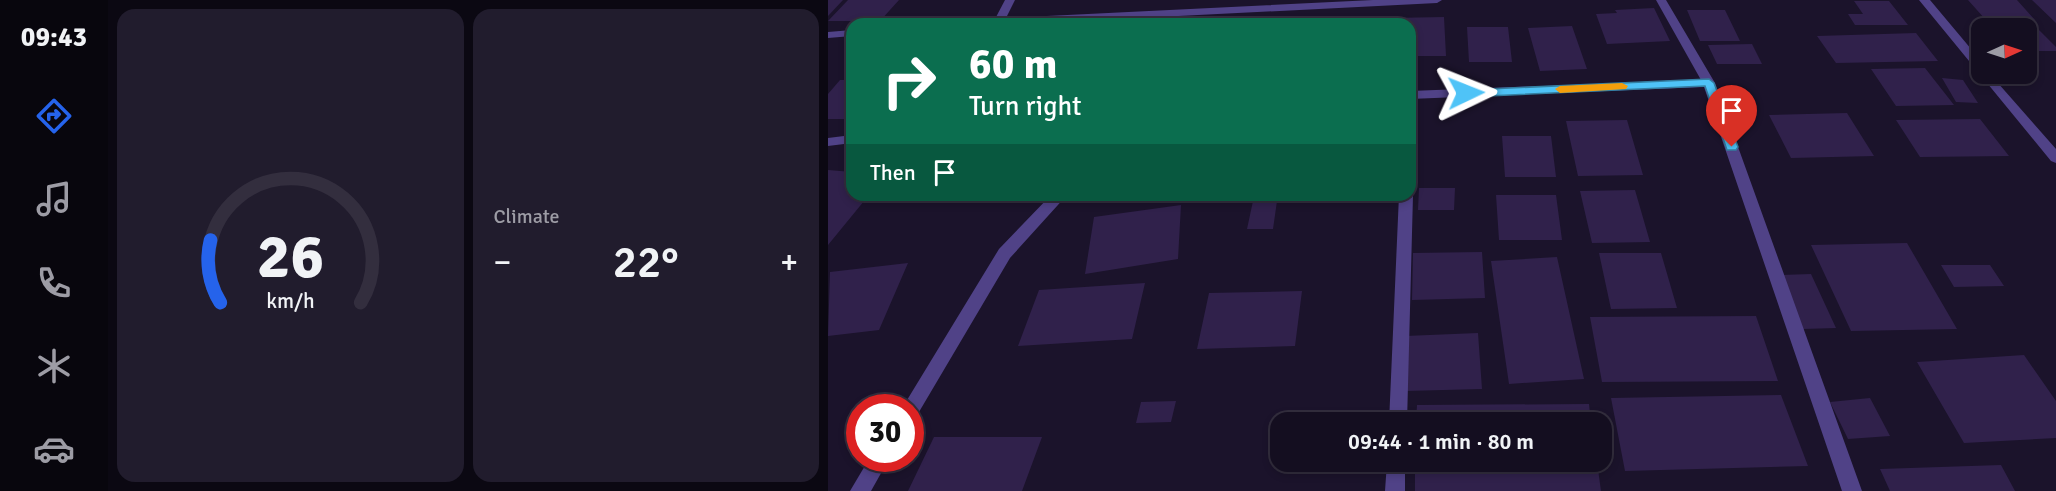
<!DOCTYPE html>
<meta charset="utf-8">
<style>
:root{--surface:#140e20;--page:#211c2d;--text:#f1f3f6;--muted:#9d9ca5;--line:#332e3e;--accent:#2563eb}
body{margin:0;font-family:Signika,sans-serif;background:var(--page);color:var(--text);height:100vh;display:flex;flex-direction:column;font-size:22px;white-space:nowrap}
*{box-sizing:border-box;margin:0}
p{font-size:20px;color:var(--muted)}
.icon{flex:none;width:33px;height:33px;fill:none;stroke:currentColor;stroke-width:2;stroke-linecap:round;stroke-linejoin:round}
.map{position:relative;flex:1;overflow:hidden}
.drawer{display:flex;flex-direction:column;gap:9px;padding:9px;background:#0b0812;width:720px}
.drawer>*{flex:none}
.hud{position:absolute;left:18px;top:18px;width:570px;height:183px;border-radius:18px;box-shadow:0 3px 9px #0003,0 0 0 2px var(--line);background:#0b6e4f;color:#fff;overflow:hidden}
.needle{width:39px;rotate:87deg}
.buttons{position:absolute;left:1143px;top:18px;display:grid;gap:12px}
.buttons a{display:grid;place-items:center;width:66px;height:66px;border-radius:12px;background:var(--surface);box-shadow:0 3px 9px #0003,0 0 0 2px var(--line);font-size:30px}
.speed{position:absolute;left:18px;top:394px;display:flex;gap:12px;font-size:30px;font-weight:700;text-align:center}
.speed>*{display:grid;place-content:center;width:78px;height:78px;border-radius:50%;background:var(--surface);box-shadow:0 3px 9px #0003,0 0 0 2px var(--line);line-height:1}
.speed .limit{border:9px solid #d22;background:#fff;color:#111}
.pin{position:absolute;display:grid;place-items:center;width:51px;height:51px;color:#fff;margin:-62px -26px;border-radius:50% 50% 50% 0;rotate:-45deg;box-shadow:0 0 6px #0007}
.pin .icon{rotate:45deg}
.me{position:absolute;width:66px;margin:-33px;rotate:88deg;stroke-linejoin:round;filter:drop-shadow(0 0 4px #0008)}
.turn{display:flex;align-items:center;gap:21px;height:126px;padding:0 24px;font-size:27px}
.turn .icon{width:78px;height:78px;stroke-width:2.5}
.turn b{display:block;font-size:42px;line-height:51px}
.then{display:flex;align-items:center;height:57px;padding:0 24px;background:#0003;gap:12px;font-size:22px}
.big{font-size:45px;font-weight:600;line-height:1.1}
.drawer .widget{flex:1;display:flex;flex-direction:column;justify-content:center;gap:9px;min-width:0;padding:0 21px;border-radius:18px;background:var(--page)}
.drawer .dial{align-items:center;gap:0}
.dial svg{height:156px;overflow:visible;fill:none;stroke:var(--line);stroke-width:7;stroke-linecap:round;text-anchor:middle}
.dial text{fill:var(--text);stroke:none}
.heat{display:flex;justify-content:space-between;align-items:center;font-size:33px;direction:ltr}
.drawer .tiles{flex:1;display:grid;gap:9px;grid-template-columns:repeat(2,1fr)}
.trip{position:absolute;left:442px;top:412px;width:342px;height:60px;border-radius:18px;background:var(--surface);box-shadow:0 3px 9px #0003,0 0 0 2px var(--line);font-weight:600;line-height:60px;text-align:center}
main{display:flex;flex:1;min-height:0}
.tab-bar{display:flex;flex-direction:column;width:108px;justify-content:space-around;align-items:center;background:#08060d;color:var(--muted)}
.tab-bar .icon{width:42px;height:42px}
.tab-bar .active{color:var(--accent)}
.tab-bar b{font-size:27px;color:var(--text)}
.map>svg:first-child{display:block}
.building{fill:#30214b}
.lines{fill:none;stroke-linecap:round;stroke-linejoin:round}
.minor{fill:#504287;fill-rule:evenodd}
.route{fill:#4fc3f7;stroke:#337fa1;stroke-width:1.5}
.slow{fill:#f59e0b}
</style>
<main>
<nav class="tab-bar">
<b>09:43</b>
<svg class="icon active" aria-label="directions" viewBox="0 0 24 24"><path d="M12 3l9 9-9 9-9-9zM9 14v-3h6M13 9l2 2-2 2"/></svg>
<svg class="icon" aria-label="music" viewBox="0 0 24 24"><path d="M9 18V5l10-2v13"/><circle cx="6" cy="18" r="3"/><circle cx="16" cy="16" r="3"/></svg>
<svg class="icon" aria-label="phone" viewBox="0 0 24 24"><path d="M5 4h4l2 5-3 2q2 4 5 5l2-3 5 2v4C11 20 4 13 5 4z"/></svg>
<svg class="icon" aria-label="climate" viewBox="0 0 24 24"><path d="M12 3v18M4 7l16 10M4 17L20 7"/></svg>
<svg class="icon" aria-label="car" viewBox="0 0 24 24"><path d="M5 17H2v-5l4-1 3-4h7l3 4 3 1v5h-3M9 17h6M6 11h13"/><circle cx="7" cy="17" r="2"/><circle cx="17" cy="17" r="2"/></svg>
</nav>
<section class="drawer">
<div class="tiles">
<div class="widget dial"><svg viewBox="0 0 100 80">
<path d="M14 69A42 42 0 1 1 86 69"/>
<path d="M14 69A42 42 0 0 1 9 37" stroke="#2563eb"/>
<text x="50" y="56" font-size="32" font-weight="700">26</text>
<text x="50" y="72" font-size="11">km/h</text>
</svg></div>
<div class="widget"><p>Climate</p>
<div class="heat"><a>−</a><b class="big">22°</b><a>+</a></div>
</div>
</div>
</section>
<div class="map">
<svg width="1228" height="491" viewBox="0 0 1228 491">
<rect width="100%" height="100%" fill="#1b132b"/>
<path class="building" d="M 0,0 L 15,0 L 0,16 Z
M 20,0 L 71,0 L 52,21 L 0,21 Z
M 1140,0 L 1189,0 L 1207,20 L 1157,19 Z
M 1204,0 L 1228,0 L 1228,23 Z
M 1026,1 L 1061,1 L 1080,25 L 1027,25 L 1020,14 L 1035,14 Z
M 826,8 L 842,41 L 779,44 L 768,14 L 789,13 L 787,10 Z
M 859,10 L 897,10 L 912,41 L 872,41 Z
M 616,17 L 618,56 L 582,56 L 582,24 L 562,24 L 563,18 Z
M 744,26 L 759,69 L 712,71 L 700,28 Z
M 639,27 L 680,27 L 684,62 L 641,62 Z
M 1198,27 L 1208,27 L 1228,47 L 1228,51 L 1198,51 Z
M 1088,33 L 1110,61 L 1008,63 L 989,36 Z
M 924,44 L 934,64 L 889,64 L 880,45 Z
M 1097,68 L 1126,105 L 1068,106 L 1043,69 Z
M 1114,78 L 1135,80 L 1150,103 L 1128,102 Z
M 12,80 L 24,80 L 24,119 L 0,119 L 0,94 Z
M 1019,113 L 1046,156 L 963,158 L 941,115 Z
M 1152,119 L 1181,156 L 1092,157 L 1068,120 Z
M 799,120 L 815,175 L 750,176 L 738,121 Z
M 674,136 L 723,136 L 728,177 L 677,177 Z
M 0,170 L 24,172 L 24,195 L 41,195 L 0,245 Z
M 591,188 L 627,188 L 626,210 L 590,210 Z
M 807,190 L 822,242 L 764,243 L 752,191 Z
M 668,195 L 728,195 L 734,240 L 671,240 Z
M 425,201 L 449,201 L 445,229 L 419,229 Z
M 353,205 L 350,259 L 257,274 L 266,217 Z
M 1079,243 L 1129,329 L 1023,331 L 983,245 Z
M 654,252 L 657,298 L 584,300 L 585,253 Z
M 771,253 L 833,253 L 849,308 L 783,309 Z
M 729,257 L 756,379 L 681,384 L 663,261 Z
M 80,263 L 51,330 L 0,336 L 2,272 Z
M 1113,265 L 1162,265 L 1176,286 L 1126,287 Z
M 983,274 L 1008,328 L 975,329 L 953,275 Z
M 317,283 L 304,339 L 190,346 L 211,290 Z
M 474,291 L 467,346 L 369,349 L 381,293 Z
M 928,316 L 950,381 L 774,382 L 762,317 Z
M 650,333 L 654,389 L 577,391 L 577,336 Z
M 1196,355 L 1228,401 L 1228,438 L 1136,443 L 1089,362 Z
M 953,395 L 980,466 L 797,471 L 783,398 Z
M 1042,398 L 1062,436 L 1020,439 L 1002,402 Z
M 348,401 L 343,422 L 308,423 L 313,402 Z
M 761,404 L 763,423 L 588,423 L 589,405 Z
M 106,437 L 214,437 L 194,491 L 80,491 Z
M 587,462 L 769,462 L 773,491 L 587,491 Z
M 1173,465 L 1187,491 L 1062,491 L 1052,469 Z"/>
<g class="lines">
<path class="minor" d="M 177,0 L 187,0 L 178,18 L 545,0 L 614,0 L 609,3 L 193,24 L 121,24 L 127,21 L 167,19 Z
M 828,0 L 838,0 L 887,83 L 1034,491 L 1014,491 L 876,87 L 582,99 L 582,91 L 873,80 Z
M 1091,0 L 1102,0 L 1154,62 L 1154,74 L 1162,74 L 1228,149 L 1228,163 L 1223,161 Z
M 24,30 L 24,36 L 0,38 L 0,32 Z
M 24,135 L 24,143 L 0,146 L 0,138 Z
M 582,191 L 585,195 L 579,423 L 561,423 L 571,195 L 582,195 Z
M 223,195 L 239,195 L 182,258 L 88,417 L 82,419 L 82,408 L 74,408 L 76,405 L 171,249 Z
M 41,459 L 61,459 L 43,491 L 22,491 Z
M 559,462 L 577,462 L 577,491 L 557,491 Z"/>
</g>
<path class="route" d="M 881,79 L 886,83 L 910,147 L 908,150 L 899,150 L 898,147 L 877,86 L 638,97 L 633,93 L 638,90 Z"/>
<path class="slow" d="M 794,83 L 800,86 L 798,89 L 732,93 L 727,89 L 732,86 Z"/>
</svg>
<div class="buttons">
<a><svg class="needle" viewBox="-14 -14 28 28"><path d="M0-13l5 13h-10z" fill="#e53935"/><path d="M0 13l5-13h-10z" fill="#9d9ca5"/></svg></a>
</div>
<div class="speed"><div class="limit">30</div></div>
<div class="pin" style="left:904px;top:147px;background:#d93025"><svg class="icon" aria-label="arrive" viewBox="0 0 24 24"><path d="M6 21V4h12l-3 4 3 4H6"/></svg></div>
<svg class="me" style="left:638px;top:93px" viewBox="-20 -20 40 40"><path d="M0-17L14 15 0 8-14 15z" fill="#4fc3f7" stroke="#fff" stroke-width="4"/></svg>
<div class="trip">09:44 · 1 min · 80 m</div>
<div class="hud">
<div class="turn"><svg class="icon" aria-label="right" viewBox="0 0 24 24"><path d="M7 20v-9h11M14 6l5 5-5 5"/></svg><div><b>60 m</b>Turn right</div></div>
<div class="then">Then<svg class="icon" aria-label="arrive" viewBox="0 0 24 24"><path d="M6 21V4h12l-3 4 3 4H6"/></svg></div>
</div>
</div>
</main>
